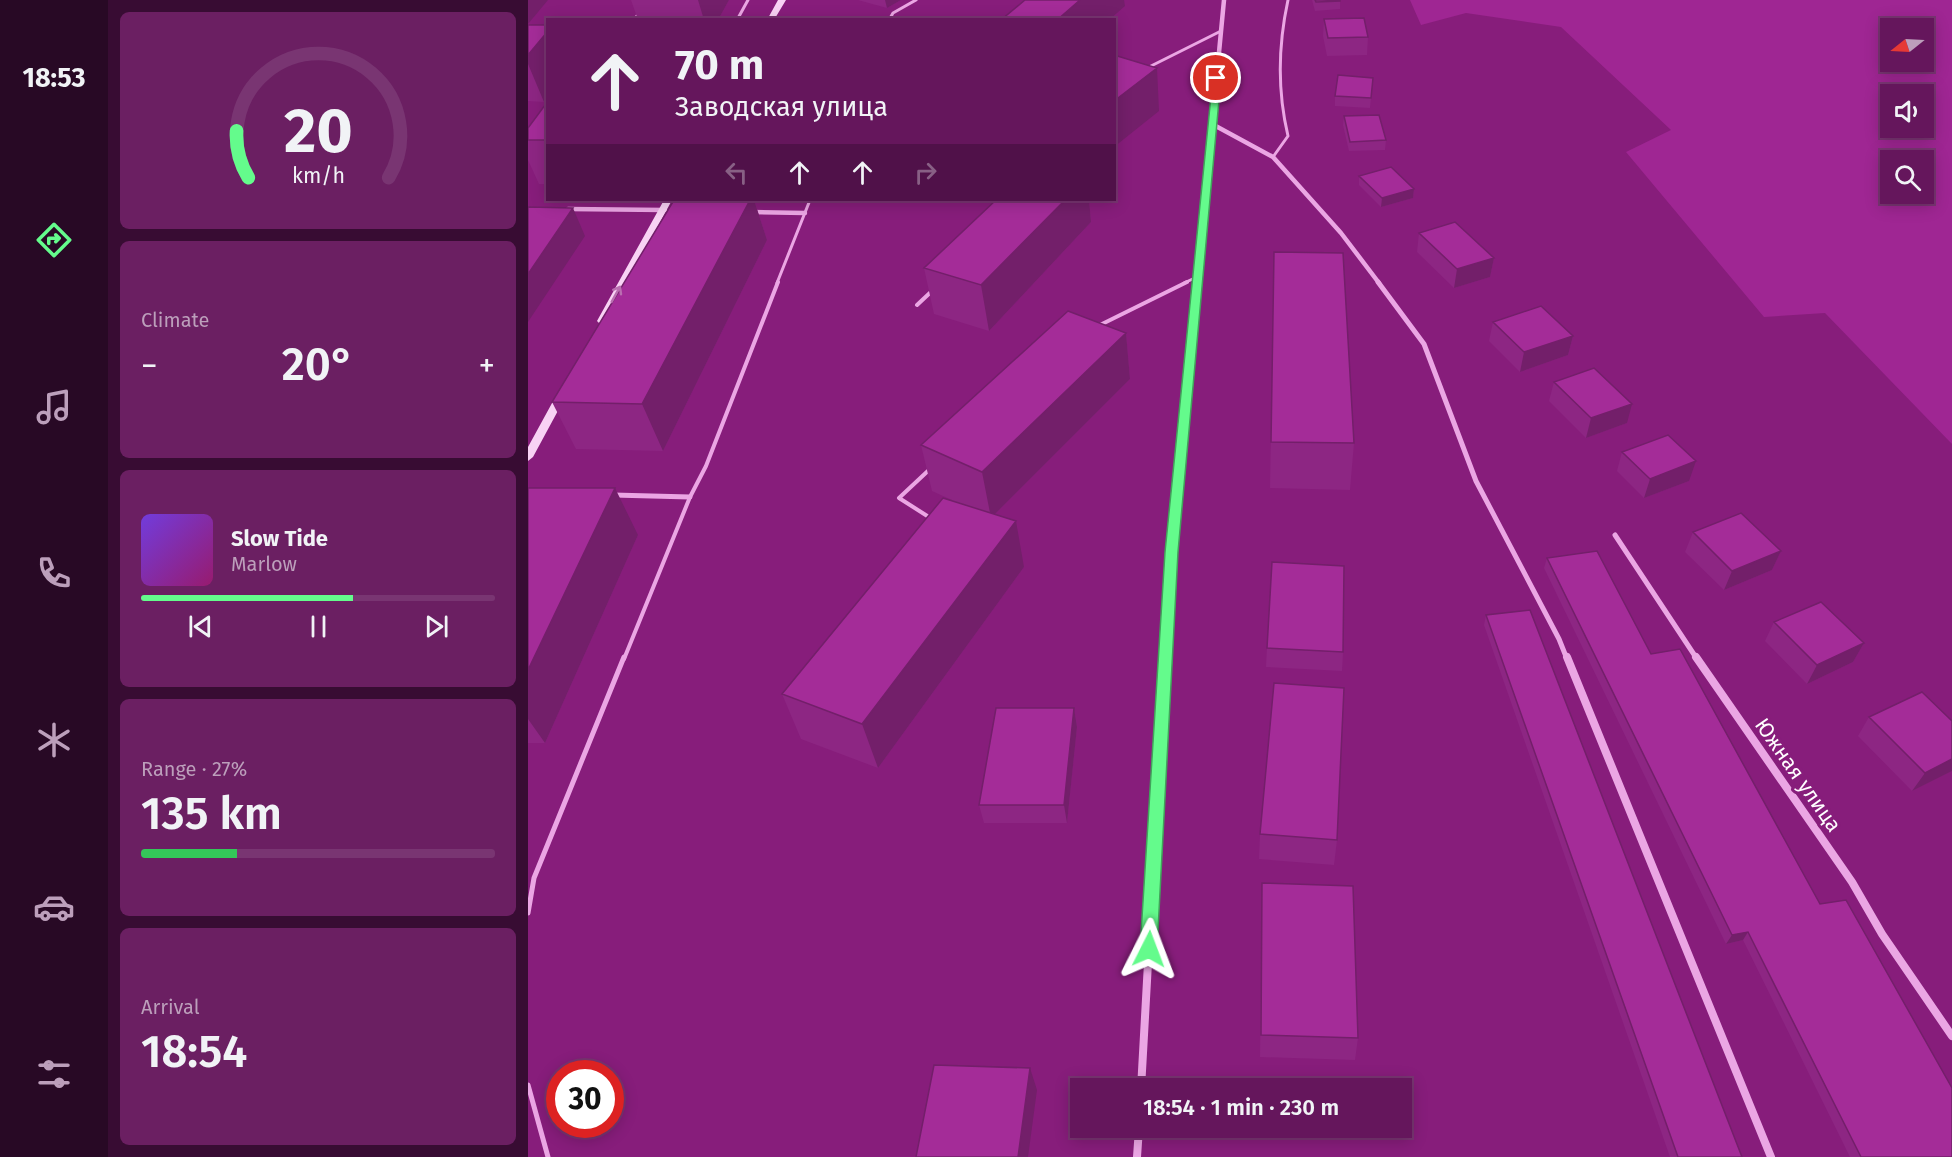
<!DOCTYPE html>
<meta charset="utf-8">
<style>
:root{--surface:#65165c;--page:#6b1f62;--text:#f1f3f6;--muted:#bc9fbb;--line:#793572;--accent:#64fb8c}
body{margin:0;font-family:"Fira Sans",sans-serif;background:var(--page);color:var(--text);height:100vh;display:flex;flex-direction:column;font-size:22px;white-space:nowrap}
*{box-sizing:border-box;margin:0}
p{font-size:20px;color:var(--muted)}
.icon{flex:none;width:33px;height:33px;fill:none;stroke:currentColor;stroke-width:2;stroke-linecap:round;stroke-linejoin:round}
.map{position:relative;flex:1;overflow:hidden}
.drawer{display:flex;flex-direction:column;gap:12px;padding:12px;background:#380c33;width:420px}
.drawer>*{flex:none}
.top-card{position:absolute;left:18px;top:18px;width:570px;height:183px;border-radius:0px;box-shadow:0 3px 15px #0003,0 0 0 2px var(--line);background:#65165c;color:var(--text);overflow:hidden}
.needle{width:39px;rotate:252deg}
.controls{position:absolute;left:1352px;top:18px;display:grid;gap:12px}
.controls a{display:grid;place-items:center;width:54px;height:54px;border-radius:0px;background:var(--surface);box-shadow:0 3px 15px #0003,0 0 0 2px var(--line);font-size:30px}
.speed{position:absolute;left:18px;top:1060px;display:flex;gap:12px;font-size:30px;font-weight:700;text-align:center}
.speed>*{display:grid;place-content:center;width:78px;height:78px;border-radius:50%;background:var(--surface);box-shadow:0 3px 15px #0003,0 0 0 2px var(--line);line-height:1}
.speed .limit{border:9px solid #d22;background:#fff;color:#111}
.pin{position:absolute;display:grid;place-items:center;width:51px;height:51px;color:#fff;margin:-26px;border:3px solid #fff;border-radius:50%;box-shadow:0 2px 6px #0007}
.me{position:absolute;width:66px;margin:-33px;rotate:3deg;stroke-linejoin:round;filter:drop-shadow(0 0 4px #0008)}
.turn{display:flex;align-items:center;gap:21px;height:126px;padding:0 30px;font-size:27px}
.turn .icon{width:78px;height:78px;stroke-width:2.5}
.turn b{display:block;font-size:42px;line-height:51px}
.lanes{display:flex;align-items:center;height:57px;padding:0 30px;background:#0003;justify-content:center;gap:30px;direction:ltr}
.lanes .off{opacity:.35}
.big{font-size:45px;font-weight:600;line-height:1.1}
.drawer .tile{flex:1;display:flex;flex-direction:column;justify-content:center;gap:9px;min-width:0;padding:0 21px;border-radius:9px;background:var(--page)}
.drawer .dial{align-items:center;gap:0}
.dial svg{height:156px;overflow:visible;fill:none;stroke:var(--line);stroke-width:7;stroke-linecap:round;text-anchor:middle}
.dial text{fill:var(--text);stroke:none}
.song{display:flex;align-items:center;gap:18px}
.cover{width:72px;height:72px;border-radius:9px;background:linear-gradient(135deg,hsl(260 70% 55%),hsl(320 70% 35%))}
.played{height:6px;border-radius:3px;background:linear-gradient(90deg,var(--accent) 60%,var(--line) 60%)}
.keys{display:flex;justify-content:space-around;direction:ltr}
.heat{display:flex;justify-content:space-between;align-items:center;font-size:33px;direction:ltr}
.charge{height:9px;border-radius:4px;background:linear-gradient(90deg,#34c759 27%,var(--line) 0)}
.trip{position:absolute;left:542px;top:1078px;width:342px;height:60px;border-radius:0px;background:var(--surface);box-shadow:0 3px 15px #0003,0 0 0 2px var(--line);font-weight:600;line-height:60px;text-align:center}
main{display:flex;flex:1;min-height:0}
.tabs{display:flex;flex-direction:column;width:108px;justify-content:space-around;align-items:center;background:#280925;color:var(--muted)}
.tabs .icon{width:42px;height:42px}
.tabs .current{color:var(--accent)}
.tabs b{font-size:27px;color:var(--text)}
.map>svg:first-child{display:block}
.green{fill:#9f2693;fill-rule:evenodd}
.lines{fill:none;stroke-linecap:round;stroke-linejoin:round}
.lane-far2{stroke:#eba6e4;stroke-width:3}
.lane-far1{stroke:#eba6e4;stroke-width:4}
.lane{stroke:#eba6e4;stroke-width:5}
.street-far2{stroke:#eba6e4;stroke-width:4.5}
.street-far1{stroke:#eba6e4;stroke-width:5}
.street{stroke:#eba6e4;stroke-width:8}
.secondary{fill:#f8d2f4;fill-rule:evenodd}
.wall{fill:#8d2683}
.shaded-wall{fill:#731f6a}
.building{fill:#a42c98;stroke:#731f6a;stroke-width:1.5}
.oneway{stroke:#ba6eb1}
.route{fill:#64fb8c;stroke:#41a35b;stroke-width:1.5}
.labels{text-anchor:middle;stroke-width:6;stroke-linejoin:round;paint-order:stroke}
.street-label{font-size:21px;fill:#fff;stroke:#871d7b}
</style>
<main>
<nav class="tabs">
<b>18:53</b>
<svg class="icon current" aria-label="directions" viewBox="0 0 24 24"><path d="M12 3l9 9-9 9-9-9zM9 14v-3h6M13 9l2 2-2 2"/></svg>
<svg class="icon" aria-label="music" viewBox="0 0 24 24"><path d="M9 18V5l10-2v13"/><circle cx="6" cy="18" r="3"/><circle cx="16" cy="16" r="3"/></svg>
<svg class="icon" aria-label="phone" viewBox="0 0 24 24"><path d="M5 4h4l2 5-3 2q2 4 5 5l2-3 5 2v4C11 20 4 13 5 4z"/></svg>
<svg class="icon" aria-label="climate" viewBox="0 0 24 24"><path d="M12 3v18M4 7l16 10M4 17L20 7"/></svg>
<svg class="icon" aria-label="car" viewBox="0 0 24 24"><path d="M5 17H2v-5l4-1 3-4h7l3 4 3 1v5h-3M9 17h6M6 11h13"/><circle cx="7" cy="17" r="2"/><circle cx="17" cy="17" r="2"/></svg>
<svg class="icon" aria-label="filters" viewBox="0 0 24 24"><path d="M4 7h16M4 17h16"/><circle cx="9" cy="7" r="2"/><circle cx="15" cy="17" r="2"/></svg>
</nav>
<section class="drawer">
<div class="tile dial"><svg viewBox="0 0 100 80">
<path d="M14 69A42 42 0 1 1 86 69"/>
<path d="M14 69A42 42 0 0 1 8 45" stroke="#64fb8c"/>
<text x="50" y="56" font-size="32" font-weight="700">20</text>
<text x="50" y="72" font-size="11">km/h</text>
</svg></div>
<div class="tile"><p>Climate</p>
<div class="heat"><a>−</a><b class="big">20°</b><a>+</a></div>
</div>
<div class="tile">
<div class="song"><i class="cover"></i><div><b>Slow Tide</b><p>Marlow</p></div></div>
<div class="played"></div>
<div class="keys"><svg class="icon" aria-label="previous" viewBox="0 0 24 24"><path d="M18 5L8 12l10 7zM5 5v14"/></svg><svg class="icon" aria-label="pause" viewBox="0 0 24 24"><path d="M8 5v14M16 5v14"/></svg><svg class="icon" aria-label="next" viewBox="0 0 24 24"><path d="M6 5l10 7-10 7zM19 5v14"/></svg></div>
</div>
<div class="tile"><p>Range · 27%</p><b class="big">135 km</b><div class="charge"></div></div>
<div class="tile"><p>Arrival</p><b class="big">18:54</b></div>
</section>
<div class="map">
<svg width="1424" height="1157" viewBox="0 0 1424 1157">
<rect width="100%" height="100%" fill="#871d7b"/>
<path class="green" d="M 882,0 L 1424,0 L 1424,444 L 1297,313 L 1236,317 L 1098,152 L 1143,130 L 1033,27 L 938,13 L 893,25 ZM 1362,28 L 1395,28 L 1395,62 L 1362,62 ZM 1362,94 L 1395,94 L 1395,128 L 1362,128 ZM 1362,160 L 1395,160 L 1395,194 L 1362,194 Z"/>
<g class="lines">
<path class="lane-far2" d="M 209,20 L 220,0
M 361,20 L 365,13 L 388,0
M 617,69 L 693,31
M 745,157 L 760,136 C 749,90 750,46 760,0
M 249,283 L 282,200
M 656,283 L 669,277"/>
<path class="lane-far1" d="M 389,305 L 405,290
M 570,326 L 659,282
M 402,469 L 371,498 L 404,519
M 96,659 L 162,497 L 178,466 L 250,282"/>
<path class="lane" d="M 0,913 L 6,878 L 96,657
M 0,1085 L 20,1157"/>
<path class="street-far2" d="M 107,20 L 121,0
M 684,124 L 745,157 L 813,233 L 851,283
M 40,209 L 137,210
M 223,212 L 277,213
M 669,283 L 696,0"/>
<path class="street-far1" d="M 850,282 L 896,344 L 948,481 L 1031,639 L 1039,659
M 85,495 L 162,497
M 1087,535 L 1169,659
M 637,659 L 643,552 L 669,282"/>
<path class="street" d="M 1039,657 L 1243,1157
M 1168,657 L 1324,882 L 1354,934 L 1424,1036
M 613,1089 L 637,657
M 609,1157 L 611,1128"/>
<path class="secondary" d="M 250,0 L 258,0 L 246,20 L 239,20 Z
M 136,200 L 144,200 L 79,321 L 77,323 L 71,323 L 69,321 Z
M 34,391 L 39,394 L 5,457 L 0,461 L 0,447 L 29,394 Z"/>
</g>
<path class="wall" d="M 103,0 L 201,0 L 190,20 L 110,20 Z
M 330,0 L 373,0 L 359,8 Z
M 784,0 L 812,0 L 812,9 L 787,11 Z
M 796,19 L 840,37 L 839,55 L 799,56 L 795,36 Z
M 0,25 L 20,25 L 20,96 L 16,102 L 0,101 Z
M 845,78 L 842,108 L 807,106 L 807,96 Z
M 20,101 L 20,184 L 11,184 L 0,160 L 0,128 Z
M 816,116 L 858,140 L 857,150 L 821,151 L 815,125 Z
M 831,176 L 886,189 L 885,198 L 853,207 L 831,185 Z
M 146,200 L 226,200 L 239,240 L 135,451 L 48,449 L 24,402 Z
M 468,200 L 561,200 L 563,222 L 461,331 L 406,314 L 396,268 Z
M 891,233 L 966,258 L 962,277 L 926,288 L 889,252 Z
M 746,252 L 826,443 L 822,490 L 742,488 Z
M 965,322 L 1045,336 L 1040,355 L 992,372 L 961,341 Z
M 598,333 L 602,379 L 467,514 L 496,567 L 350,768 L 273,739 L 254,694 L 424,500 L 404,491 L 393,445 Z
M 1026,382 L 1099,423 L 1058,438 L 1021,401 Z
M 1094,452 L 1161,481 L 1116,498 L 1089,471 Z
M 0,488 L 110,535 L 17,743 L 0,743 Z
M 1165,532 L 1253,551 L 1244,570 L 1196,590 L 1157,552 Z
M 1019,558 L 1123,654 L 1292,904 L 1424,1157 L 1322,1157 L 1215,940 L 1198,944 L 1016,568 Z
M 958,615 L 1214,1157 L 1142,1157 L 956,625 Z
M 1246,622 L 1336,643 L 1325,662 L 1279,684 L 1237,641 Z
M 739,648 L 815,652 L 814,671 L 738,667 Z
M 546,708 L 549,727 L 539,823 L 456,823 L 451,805 Z
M 1341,717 L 1424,771 L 1384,791 L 1330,736 Z
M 732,834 L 809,840 L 806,865 L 731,859 Z
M 734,908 L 830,1038 L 827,1060 L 732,1057 Z"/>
<path class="shaded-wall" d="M 0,0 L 20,0 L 0,24 Z
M 170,0 L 201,0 L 190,20 L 176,20 Z
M 357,0 L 373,0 L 359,8 Z
M 552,0 L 596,0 L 597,6 L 581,20 L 529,20 Z
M 20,31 L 20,96 L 16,102 L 0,64 L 0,55 Z
M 629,68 L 631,111 L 586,147 L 586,101 Z
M 886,189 L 885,198 L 853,207 L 854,198 Z
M 222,200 L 226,200 L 239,240 L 135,451 L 114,404 Z
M 537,200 L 561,200 L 563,222 L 461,331 L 453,285 Z
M 45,208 L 57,236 L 0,322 L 0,274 Z
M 966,258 L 962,277 L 926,288 L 929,269 Z
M 598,333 L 602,379 L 463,518 L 454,472 Z
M 1045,336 L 1040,355 L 992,372 L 996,352 Z
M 1104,404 L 1099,423 L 1058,438 L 1063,418 Z
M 1168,461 L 1161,481 L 1116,498 L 1122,479 Z
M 87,488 L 110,535 L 17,743 L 0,719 L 0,670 Z
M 488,521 L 496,567 L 350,768 L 334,724 Z
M 1253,551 L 1244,570 L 1196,590 L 1204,571 Z
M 1336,643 L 1325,662 L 1279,684 L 1289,665 Z
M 546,708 L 549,727 L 539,823 L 536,805 Z
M 1424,759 L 1424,771 L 1384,791 L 1397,773 Z
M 1220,932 L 1215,940 L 1198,944 L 1204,935 Z
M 502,1068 L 509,1090 L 500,1157 L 490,1157 Z"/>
<path class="building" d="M 497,0 L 552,0 L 529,20 L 473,20 Z
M 787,0 L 812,0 L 812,1 L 788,2 Z
M 836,18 L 840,37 L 800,38 L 796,19 Z
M 0,25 L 20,25 L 20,31 L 0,55 Z
M 586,55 L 629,68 L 586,101 Z
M 810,75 L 845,78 L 843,98 L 807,96 Z
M 20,101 L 20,140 L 0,140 L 0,128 Z
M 851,115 L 858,140 L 822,142 L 816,116 Z
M 863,167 L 886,189 L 854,198 L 831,176 Z
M 146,200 L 222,200 L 114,404 L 24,402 Z
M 468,200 L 537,200 L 453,285 L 396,268 Z
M 0,207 L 45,208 L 0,274 Z
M 927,222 L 966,258 L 929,269 L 891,233 Z
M 746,252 L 815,253 L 826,443 L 743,442 Z
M 1013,306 L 1045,336 L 996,352 L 965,322 Z
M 540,311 L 598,333 L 454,472 L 393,445 Z
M 1066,368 L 1104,404 L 1063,418 L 1026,382 Z
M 1140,435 L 1168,461 L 1122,479 L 1094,452 Z
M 0,488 L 87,488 L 0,670 Z
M 415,498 L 488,521 L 334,724 L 254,694 Z
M 1213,513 L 1253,551 L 1204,571 L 1165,532 Z
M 1069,551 L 1123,654 L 1152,649 L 1292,904 L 1318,900 L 1424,1088 L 1424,1157 L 1333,1157 L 1220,932 L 1204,935 L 1019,558 Z
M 744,562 L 816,566 L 815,652 L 739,648 Z
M 1293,602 L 1336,643 L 1289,665 L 1246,622 Z
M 1002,610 L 1214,1157 L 1150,1157 L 958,615 Z
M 746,683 L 816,688 L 809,840 L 732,834 Z
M 1394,692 L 1424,721 L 1424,759 L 1397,773 L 1341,717 Z
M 468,708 L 546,708 L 536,805 L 451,805 Z
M 734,883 L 825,886 L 830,1038 L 733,1035 Z
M 406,1065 L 502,1068 L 490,1157 L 388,1157 Z"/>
<defs><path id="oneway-shaft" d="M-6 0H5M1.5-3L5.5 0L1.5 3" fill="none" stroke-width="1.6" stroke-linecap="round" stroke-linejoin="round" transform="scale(1.5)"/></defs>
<use class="oneway" href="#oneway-shaft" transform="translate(88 294) rotate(-61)"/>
<path class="route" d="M 685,76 L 693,78 L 650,552 L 629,949 L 627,955 L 621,957 L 615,955 L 612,949 L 637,552 Z"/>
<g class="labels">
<g class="street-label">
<text transform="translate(1270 775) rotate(55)" y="7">Южная улица</text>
</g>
</g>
</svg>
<div class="controls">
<a><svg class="needle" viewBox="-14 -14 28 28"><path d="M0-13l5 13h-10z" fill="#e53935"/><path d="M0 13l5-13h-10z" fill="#bc9fbb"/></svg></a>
<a><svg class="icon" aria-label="sound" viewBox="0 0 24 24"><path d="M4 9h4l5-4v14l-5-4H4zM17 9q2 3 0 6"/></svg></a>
<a><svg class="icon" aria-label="search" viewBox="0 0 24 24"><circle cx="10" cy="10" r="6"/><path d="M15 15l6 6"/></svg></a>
</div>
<div class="speed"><div class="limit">30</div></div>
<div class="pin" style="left:688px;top:78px;background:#d93025"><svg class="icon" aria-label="arrive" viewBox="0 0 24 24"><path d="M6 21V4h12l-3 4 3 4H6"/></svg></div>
<svg class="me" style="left:621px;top:949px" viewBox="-20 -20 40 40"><path d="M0-17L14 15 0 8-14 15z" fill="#64fb8c" stroke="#fff" stroke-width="4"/></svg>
<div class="trip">18:54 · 1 min · 230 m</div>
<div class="top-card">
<div class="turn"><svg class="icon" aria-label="ahead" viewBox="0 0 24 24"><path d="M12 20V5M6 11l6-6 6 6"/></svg><div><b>70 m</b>Заводская улица</div></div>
<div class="lanes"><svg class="icon off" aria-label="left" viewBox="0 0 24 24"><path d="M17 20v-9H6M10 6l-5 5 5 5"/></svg><svg class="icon" aria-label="ahead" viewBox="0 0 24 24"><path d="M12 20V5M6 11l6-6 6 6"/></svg><svg class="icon" aria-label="ahead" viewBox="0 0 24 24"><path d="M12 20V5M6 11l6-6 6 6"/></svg><svg class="icon off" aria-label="right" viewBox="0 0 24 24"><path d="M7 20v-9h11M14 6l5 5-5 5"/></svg></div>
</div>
</div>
</main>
